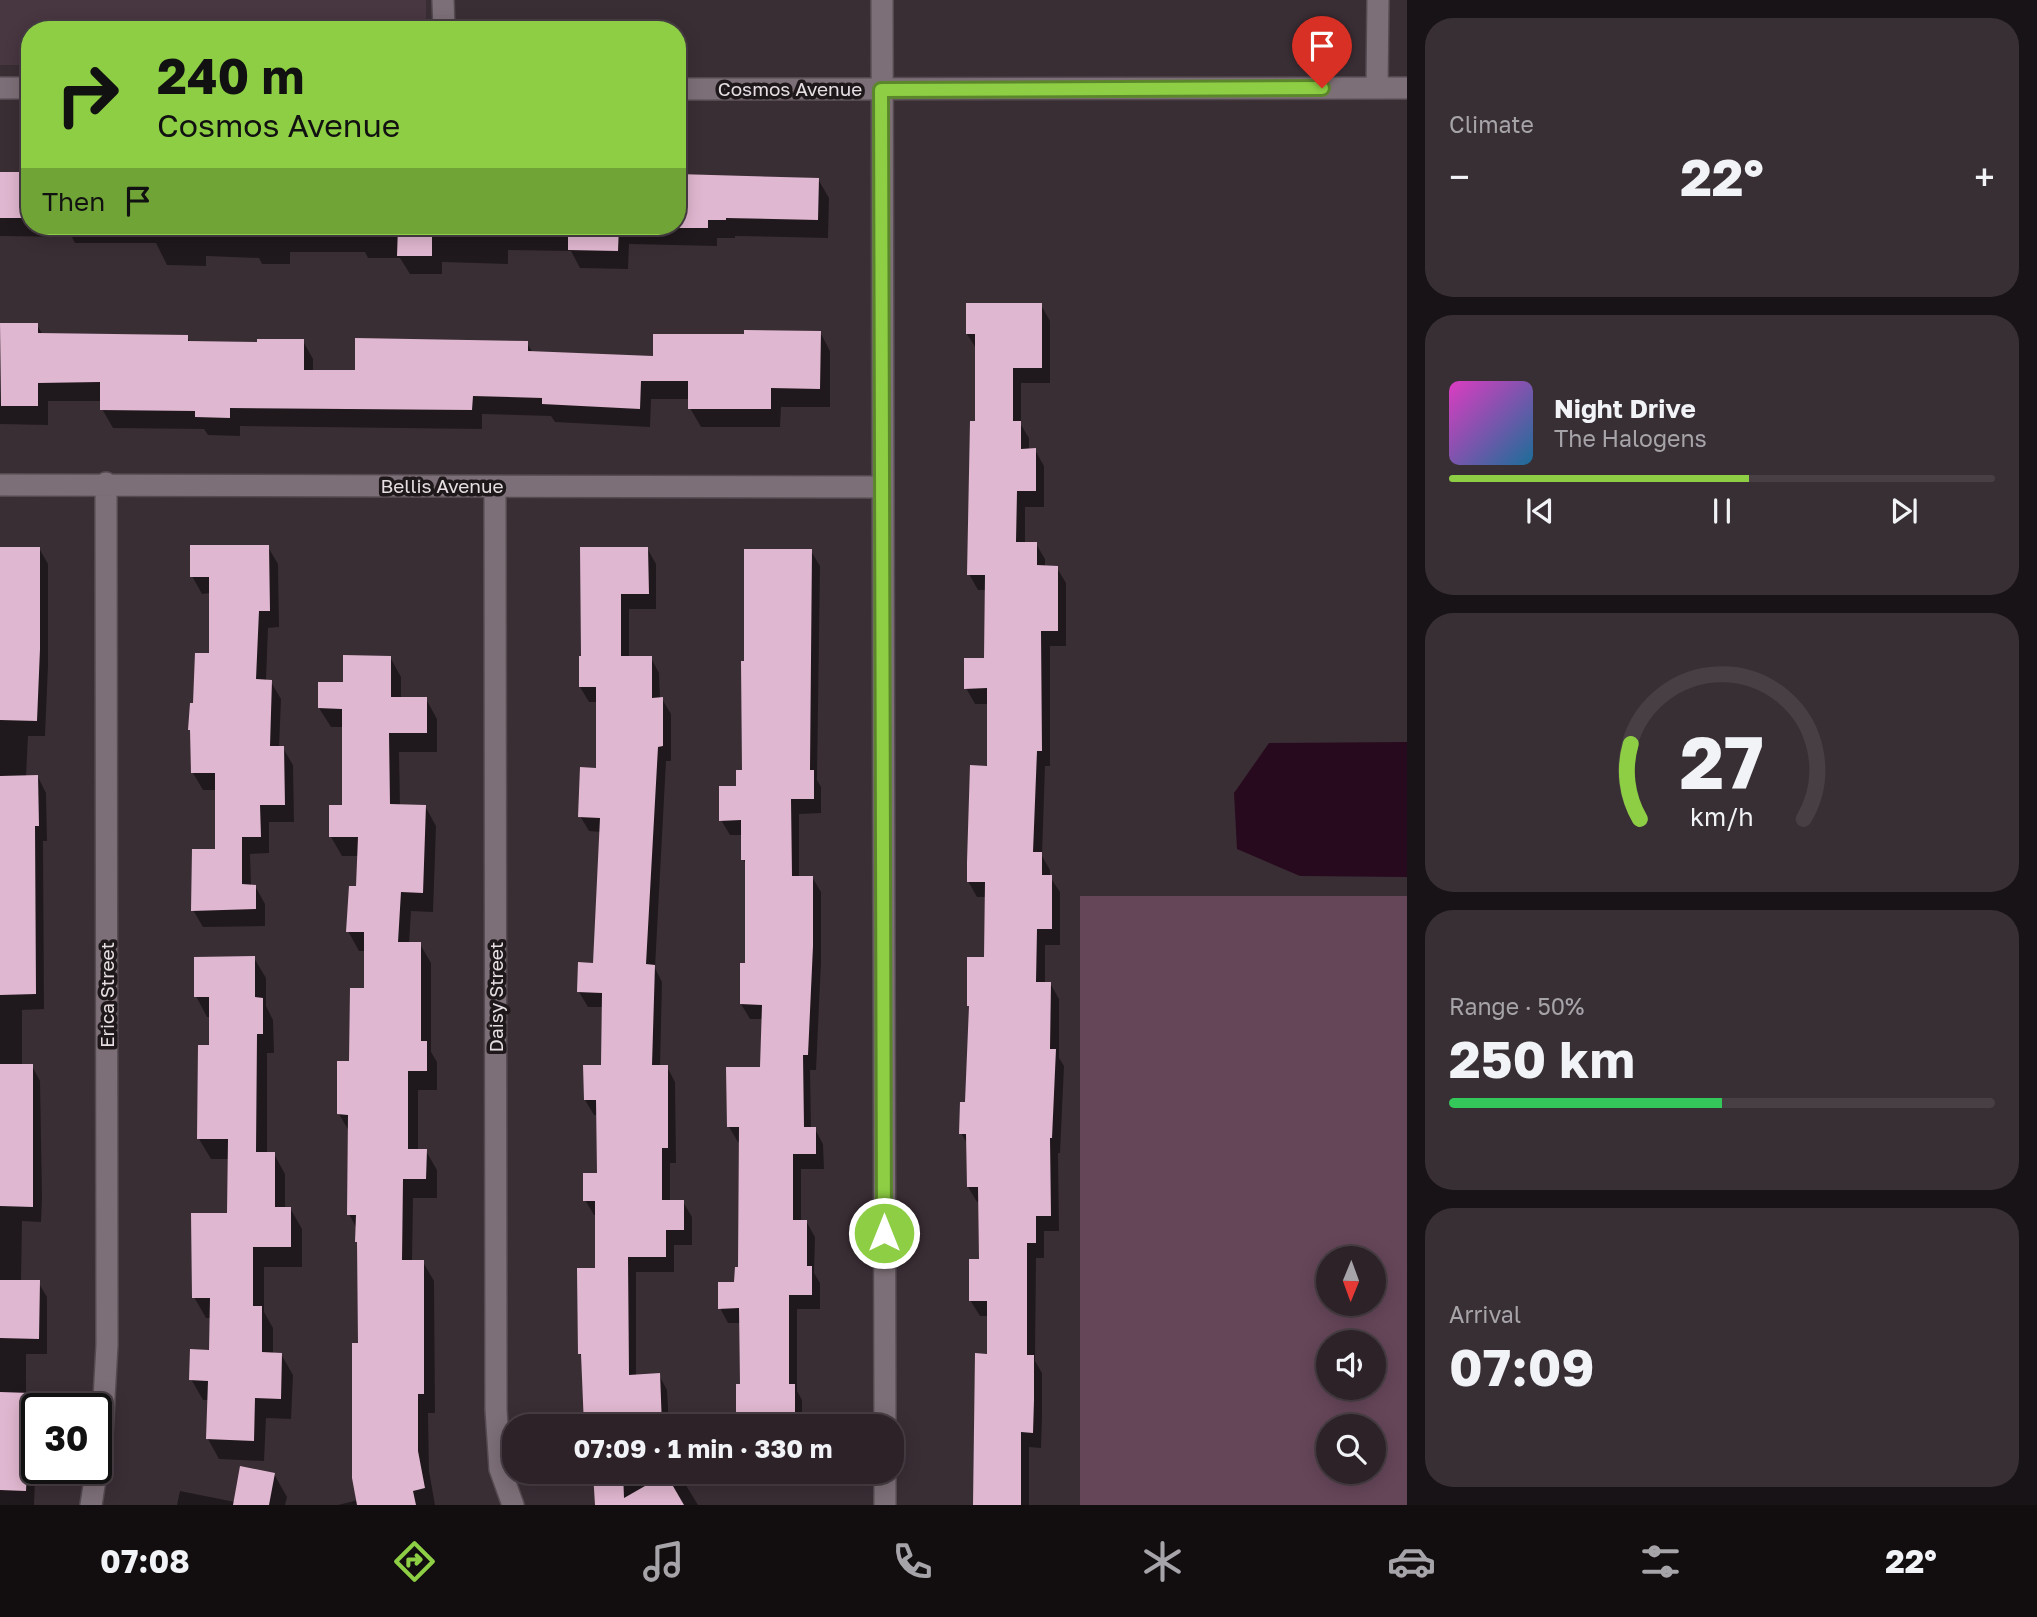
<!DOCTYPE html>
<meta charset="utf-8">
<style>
:root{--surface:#2c2228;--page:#382f34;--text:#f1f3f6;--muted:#a6a4a8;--line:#483f45;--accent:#8dce44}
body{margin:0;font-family:"Golos Text",sans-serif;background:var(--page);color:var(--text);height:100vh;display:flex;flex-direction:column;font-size:26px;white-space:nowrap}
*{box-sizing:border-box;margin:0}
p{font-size:23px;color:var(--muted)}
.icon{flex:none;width:38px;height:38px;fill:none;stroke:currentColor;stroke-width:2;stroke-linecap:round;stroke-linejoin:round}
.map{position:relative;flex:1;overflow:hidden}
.sheet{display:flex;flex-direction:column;gap:18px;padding:18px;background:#181316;width:630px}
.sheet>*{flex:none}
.banner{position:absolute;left:21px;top:21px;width:665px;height:214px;border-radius:28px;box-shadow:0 4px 18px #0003,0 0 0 2px var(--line);background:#8dce44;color:#111;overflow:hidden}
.needle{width:46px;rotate:181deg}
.buttons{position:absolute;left:1316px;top:1246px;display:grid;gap:14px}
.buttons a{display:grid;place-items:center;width:70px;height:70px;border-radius:50%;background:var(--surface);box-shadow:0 4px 18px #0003,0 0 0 2px var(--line);font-size:35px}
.speed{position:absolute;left:21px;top:1393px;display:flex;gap:14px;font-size:35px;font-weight:700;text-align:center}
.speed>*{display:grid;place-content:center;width:91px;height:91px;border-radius:50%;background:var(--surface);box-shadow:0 4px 18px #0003,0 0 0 2px var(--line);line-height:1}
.speed .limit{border:4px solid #111;border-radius:10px;background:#fff;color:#111}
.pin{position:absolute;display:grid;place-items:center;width:60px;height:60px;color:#fff;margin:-72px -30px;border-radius:50% 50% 50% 0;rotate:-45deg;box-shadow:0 0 7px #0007}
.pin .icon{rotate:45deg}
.me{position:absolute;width:77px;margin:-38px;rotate:0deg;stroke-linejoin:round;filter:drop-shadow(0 0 5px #0008)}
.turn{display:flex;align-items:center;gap:24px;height:147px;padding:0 21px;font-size:32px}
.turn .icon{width:91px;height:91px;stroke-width:2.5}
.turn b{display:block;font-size:49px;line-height:60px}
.then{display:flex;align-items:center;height:66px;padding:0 21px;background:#0003;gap:14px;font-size:26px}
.big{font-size:52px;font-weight:700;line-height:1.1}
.sheet .widget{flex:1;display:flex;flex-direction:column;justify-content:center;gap:10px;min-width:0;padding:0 24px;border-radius:28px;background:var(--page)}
.sheet .dial{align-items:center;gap:0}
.dial svg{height:182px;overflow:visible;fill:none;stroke:var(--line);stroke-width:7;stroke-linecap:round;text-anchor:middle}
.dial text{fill:var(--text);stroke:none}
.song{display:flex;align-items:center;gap:21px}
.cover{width:84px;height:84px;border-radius:10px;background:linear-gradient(135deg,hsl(310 70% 55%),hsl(200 70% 35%))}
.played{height:7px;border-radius:4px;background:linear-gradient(90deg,var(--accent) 55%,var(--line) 55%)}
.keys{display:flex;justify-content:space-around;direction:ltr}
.heat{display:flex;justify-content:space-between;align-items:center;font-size:38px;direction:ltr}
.charge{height:10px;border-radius:5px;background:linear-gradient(90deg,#34c759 50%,var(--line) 0)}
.trip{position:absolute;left:502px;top:1414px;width:402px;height:70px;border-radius:28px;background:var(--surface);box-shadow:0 4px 18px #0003,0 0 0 2px var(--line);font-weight:700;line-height:70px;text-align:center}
.tabs{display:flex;height:112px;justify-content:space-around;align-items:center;background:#120e10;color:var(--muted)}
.tabs .icon{width:49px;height:49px}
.tabs .selected{color:var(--accent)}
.tabs b{font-size:32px;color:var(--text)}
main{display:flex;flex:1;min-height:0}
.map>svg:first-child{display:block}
.built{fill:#483641}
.green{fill:#654659;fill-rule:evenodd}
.water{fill:#280a1e}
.shadow{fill:#0007}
.building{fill:#e0b7d0}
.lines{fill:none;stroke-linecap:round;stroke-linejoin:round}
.minor-casing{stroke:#544a50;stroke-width:24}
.minor{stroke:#7d6f77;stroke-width:21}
.route-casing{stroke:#5c862c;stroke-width:18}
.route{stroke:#8dce44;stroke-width:12}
.labels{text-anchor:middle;stroke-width:7;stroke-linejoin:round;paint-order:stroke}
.street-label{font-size:19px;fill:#e6dee3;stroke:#1e181b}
</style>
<main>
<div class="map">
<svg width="1407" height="1505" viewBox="0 0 1407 1505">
<rect width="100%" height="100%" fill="#3a2e35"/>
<path class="built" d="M 0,0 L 426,0 L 426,21 L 423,30 L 30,30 L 30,65 L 0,65 Z"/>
<path class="green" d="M 1080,896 L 1407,896 L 1407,1505 L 1080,1505 ZM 1328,1258 L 1374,1258 L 1374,1304 L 1328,1304 ZM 1328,1342 L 1374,1342 L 1374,1388 L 1328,1388 ZM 1328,1426 L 1374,1426 L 1374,1472 L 1328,1472 Z"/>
<path class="water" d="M 1407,742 L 1407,877 L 1300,876 L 1237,849 L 1234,793 L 1269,743 Z"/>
<path class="shadow" d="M 0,174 L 30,174 L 30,226 L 677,226 L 818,179 L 829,198 L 828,238 L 735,236 L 735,238 L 717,238 L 717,246 L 629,244 L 628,269 L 580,268 L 571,251 L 508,250 L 508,264 L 442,262 L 442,274 L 410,274 L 400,258 L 368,258 L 365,252 L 290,252 L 290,264 L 262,264 L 259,258 L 206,256 L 206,266 L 167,265 L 156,243 L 75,243 L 72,237 L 0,236 Z
M 1041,305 L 1050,321 L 1050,383 L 1021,383 L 1021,425 L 1029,438 L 1029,450 L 1035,450 L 1044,466 L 1044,507 L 1025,507 L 1025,544 L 1036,544 L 1045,559 L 1045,567 L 1057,568 L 1066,583 L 1066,646 L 1050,646 L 1050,766 L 1045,766 L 1042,856 L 1050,870 L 1050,877 L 1060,892 L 1060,945 L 1045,945 L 1045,983 L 1050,983 L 1059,999 L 1059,1058 L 1064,1066 L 1060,1153 L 1058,1153 L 1059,1231 L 1044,1231 L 1044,1258 L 1036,1258 L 1035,1361 L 1042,1373 L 1042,1417 L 1041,1448 L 1029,1447 L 1029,1505 L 976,1505 L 988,1356 L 989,1316 L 980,1316 L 970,1300 L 981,1260 L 980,1202 L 977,1202 L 968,1187 L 968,1145 L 961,1133 L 966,1104 L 971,1009 L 968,1005 L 986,959 L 986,897 L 977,897 L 968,881 L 989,768 L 989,704 L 975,704 L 966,688 L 986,660 L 986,590 L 978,590 L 969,574 L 976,422 L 977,350 L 967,334 Z
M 0,324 L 37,325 L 43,335 L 187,337 L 190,342 L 259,344 L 303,341 L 313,359 L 313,372 L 357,372 L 527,343 L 533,353 L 654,358 L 820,332 L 830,351 L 830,407 L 781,407 L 780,427 L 701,427 L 690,408 L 690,399 L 651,399 L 650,427 L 555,422 L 551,416 L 482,414 L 482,429 L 240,426 L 240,436 L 208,435 L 204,429 L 113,428 L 102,409 L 102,401 L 48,401 L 48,425 L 0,424 Z
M 268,547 L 278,564 L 279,627 L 268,628 L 266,681 L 271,682 L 281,699 L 279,748 L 283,748 L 293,765 L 294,822 L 269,822 L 269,853 L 250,854 L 251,886 L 255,886 L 265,904 L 265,926 L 203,927 L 193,910 L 217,850 L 217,790 L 203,790 L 193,773 L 195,705 L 211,655 L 211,593 L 202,594 L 192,576 Z
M 0,548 L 39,548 L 48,564 L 48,666 L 45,736 L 28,736 L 26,777 L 38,777 L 46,793 L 47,841 L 43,841 L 44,1009 L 22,1010 L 22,1066 L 32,1066 L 40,1081 L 42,1197 L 41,1222 L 22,1221 L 21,1282 L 38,1282 L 47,1297 L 47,1354 L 26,1354 L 26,1395 L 30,1395 L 38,1409 L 34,1505 L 0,1505 Z
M 647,548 L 656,564 L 656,609 L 629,609 L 629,658 L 651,658 L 659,673 L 660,699 L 662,699 L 671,714 L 671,761 L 666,761 L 655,968 L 662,982 L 660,1067 L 667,1067 L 675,1082 L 676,1163 L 670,1163 L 670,1202 L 683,1202 L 692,1217 L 692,1245 L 674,1245 L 674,1272 L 636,1272 L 636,1376 L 659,1375 L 667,1390 L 669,1426 L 586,1426 L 583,1359 L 580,1354 L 597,1270 L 597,1215 L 594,1215 L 585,1200 L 598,1175 L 598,1115 L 594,1115 L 585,1100 L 602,1067 L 604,1007 L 588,1007 L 579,992 L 595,965 L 601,832 L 589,831 L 580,816 L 598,769 L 597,702 L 589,702 L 580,687 L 581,658 Z
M 811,551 L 820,566 L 817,780 L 821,787 L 821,813 L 799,814 L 799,877 L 812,877 L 821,892 L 821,962 L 816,1070 L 810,1070 L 811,1129 L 815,1129 L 823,1144 L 824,1169 L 801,1169 L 801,1221 L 806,1221 L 815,1237 L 814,1273 L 820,1283 L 820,1309 L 797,1309 L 797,1391 L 802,1400 L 802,1418 L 811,1418 L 816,1426 L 738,1426 L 738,1385 L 742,1385 L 741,1323 L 728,1323 L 720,1308 L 736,1284 L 740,1268 L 740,1142 L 738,1142 L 729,1127 L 762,1069 L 763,1019 L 750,1019 L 741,1004 L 747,965 L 747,866 L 743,859 L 743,835 L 730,835 L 721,820 L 743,772 L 745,662 Z
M 390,657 L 401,677 L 401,699 L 426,699 L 437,719 L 437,752 L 399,752 L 400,806 L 425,806 L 436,826 L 433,912 L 411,911 L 409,944 L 420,944 L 431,963 L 431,1052 L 437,1062 L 437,1090 L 418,1090 L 418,1151 L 426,1151 L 437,1170 L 437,1198 L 413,1198 L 412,1262 L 423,1262 L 434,1281 L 435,1413 L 428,1413 L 429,1471 L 435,1505 L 338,1505 L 358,1500 L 360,1345 L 357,1229 L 349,1214 L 350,1133 L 339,1114 L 365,990 L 366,951 L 359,951 L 348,931 L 357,888 L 359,856 L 342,856 L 331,837 L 344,807 L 344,727 L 331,727 L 319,708 L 345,684 Z
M 254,958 L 266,978 L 266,1006 L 273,1020 L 274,1053 L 267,1053 L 267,1154 L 274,1154 L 285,1174 L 285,1208 L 290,1208 L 302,1229 L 302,1267 L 264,1267 L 264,1312 L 273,1328 L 273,1354 L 281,1354 L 293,1375 L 291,1419 L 266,1418 L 264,1461 L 219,1459 L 208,1439 L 209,1400 L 203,1400 L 191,1379 L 211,1352 L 211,1318 L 206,1318 L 194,1297 L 228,1215 L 229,1159 L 211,1159 L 199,1139 L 211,1047 L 211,1017 L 207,1017 L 196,996 Z
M 595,1472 L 686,1472 L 687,1487 L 698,1505 L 602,1505 L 596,1494 Z
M 761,1472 L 820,1472 L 820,1473 L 762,1473 Z
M 274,1474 L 287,1497 L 285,1505 L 177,1505 L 180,1491 L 235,1502 Z"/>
<path class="building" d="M 0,172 L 30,172 L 30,218 L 0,218 Z
M 677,174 L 819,178 L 818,220 L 726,218 L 726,220 L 708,220 L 708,228 L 677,228 Z
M 398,226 L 432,226 L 432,256 L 397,256 Z
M 568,226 L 619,226 L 618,251 L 568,250 Z
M 966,303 L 1042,303 L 1042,368 L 1013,368 L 1013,421 L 1021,421 L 1021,449 L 1036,448 L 1036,491 L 1017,491 L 1016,542 L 1037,542 L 1037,565 L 1058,566 L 1058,631 L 1041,631 L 1042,751 L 1037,751 L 1033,852 L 1042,852 L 1042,875 L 1052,875 L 1052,929 L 1037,929 L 1036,982 L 1051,982 L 1050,1049 L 1056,1049 L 1052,1138 L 1050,1138 L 1051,1216 L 1036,1216 L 1036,1243 L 1027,1243 L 1027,1355 L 1034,1355 L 1034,1400 L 1033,1433 L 1021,1432 L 1021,1505 L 973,1505 L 975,1353 L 987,1354 L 987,1301 L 969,1301 L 969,1259 L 979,1259 L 978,1187 L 967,1187 L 966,1134 L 959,1134 L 960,1102 L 965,1102 L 969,1006 L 967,1006 L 967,957 L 984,957 L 985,882 L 967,882 L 967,862 L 970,765 L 987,766 L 987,688 L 964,689 L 964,658 L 984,658 L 985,575 L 967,575 L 970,421 L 975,421 L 975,334 L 966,334 Z
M 0,323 L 38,323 L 38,333 L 188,335 L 188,341 L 257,342 L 257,339 L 304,339 L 304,370 L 355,370 L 355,338 L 528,341 L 528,351 L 653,356 L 653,334 L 744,334 L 744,330 L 821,331 L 820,389 L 771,388 L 771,409 L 688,409 L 688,381 L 641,381 L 640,409 L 542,404 L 542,398 L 473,396 L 472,410 L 230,408 L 230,418 L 195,417 L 195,411 L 100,410 L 100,382 L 38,383 L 38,406 L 1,406 Z
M 190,545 L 269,545 L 270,611 L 259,611 L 256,679 L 272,680 L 270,746 L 284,746 L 285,805 L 260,805 L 261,837 L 242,837 L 242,884 L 256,885 L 256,909 L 191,911 L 192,849 L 215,849 L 215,773 L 191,773 L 190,730 L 188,730 L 190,703 L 193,703 L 195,653 L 209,653 L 209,577 L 190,577 Z
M 0,547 L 40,547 L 40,649 L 37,721 L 0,720 Z
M 580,547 L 648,547 L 649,594 L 621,594 L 621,656 L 652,656 L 652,698 L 663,697 L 663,746 L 658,747 L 646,964 L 655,965 L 652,1065 L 668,1065 L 668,1148 L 662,1148 L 662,1200 L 684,1200 L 684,1230 L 666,1230 L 666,1257 L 628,1257 L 629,1375 L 660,1373 L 662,1426 L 584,1426 L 581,1354 L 578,1354 L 577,1268 L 595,1268 L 595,1201 L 583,1201 L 583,1173 L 597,1173 L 596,1100 L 584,1100 L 583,1065 L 601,1065 L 602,993 L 577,992 L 578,962 L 593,963 L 600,818 L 578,817 L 580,767 L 596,768 L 596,687 L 579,687 L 579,656 L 581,656 Z
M 744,549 L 812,549 L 810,770 L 814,770 L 814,799 L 791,799 L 792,876 L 813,876 L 813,946 L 808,1055 L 803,1055 L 804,1127 L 816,1127 L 816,1154 L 793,1154 L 793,1220 L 807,1220 L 807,1266 L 812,1266 L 812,1295 L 789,1295 L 789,1384 L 795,1384 L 795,1426 L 736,1426 L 736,1384 L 740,1384 L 739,1308 L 718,1309 L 718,1282 L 734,1282 L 735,1267 L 738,1267 L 739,1127 L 727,1127 L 726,1067 L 760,1067 L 762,1005 L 740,1004 L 740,963 L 745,963 L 745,860 L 741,860 L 741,820 L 719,821 L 719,786 L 736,786 L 736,770 L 742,770 L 741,661 L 744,661 Z
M 343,655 L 391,656 L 391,697 L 427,697 L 427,733 L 389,733 L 390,804 L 426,805 L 423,893 L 401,892 L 398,942 L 421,942 L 421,1041 L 427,1041 L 427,1071 L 408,1071 L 408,1149 L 427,1149 L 426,1179 L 403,1179 L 402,1260 L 424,1260 L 424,1394 L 418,1394 L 418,1451 L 425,1488 L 413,1491 L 416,1505 L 357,1505 L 352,1478 L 352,1343 L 358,1343 L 357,1242 L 355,1242 L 356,1215 L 347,1215 L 348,1115 L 337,1114 L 337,1061 L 349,1061 L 350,988 L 364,988 L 364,932 L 346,932 L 349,886 L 356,886 L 358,837 L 329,837 L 329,805 L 342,805 L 342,709 L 318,708 L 318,682 L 343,682 Z
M 38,775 L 39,826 L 35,826 L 36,994 L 0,995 L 0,776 Z
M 255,956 L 255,997 L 263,998 L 263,1034 L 257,1034 L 256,1152 L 275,1152 L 275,1207 L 291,1207 L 291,1247 L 253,1247 L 253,1306 L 262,1306 L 262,1352 L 282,1353 L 281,1399 L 255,1398 L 254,1441 L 206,1439 L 208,1381 L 189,1380 L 190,1349 L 209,1350 L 210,1298 L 192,1298 L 191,1213 L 227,1213 L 228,1139 L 197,1139 L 198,1045 L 209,1045 L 209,997 L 194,997 L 194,957 Z
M 0,1064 L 33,1064 L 33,1207 L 0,1206 Z
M 0,1280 L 40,1280 L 39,1339 L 0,1338 Z
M 0,1392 L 31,1393 L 26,1491 L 0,1490 Z
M 240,1466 L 275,1473 L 269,1505 L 233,1505 Z
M 593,1472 L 623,1472 L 624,1498 L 666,1474 L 684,1505 L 595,1505 Z"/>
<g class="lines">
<g class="minor-casing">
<path id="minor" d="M 443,0 L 444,30
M 882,0 L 885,1426
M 0,88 L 30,88
M 1377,88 L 1378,0
M 677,89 L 1407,88
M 0,485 L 883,487
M 495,487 L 496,1410 L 500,1469 L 513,1505
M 885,1472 L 885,1505
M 91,1505 L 102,1434 L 107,1345 L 106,483"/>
</g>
<use href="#minor" class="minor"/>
</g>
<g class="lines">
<g class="route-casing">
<path id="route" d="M 884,1233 L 881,90 L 1322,88"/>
</g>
<use href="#route" class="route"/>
</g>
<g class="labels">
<g class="street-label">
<text x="790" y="96">Cosmos Avenue</text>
<text x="442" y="493">Bellis Avenue</text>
<text transform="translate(107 995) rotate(-90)" y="7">Erica Street</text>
<text transform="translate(496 997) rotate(-90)" y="7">Daisy Street</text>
</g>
</g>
</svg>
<div class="buttons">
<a><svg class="needle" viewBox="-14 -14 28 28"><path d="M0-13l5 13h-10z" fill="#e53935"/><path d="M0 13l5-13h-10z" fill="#a6a4a8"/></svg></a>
<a><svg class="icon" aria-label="sound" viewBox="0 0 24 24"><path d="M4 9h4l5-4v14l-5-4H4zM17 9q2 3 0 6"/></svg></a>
<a><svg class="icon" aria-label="search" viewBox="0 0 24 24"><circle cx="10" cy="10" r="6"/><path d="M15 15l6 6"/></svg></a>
</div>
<div class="speed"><div class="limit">30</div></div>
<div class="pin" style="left:1322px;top:88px;background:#d93025"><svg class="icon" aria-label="arrive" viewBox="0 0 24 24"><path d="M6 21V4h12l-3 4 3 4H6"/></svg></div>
<svg class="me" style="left:884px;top:1233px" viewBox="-20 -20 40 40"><circle r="17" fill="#8dce44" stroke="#fff" stroke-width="3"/><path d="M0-11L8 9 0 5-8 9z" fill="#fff"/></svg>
<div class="trip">07:09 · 1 min · 330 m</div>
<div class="banner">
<div class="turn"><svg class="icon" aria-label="right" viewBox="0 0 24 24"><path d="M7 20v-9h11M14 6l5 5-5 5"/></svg><div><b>240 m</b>Cosmos Avenue</div></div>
<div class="then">Then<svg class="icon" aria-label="arrive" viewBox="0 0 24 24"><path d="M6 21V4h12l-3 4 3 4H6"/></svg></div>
</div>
</div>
<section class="sheet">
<div class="widget"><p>Climate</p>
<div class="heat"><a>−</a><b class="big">22°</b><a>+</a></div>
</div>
<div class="widget">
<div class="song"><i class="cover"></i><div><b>Night Drive</b><p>The Halogens</p></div></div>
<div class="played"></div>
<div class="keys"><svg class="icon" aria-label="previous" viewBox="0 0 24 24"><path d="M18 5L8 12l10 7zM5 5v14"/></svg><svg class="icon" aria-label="pause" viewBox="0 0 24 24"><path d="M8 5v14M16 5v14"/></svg><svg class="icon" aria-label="next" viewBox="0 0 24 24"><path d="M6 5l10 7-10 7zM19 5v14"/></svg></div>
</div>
<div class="widget dial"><svg viewBox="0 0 100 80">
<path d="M14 69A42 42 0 1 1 86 69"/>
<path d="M14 69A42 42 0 0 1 10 36" stroke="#8dce44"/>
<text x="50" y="56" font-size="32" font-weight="700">27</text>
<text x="50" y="72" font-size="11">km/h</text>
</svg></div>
<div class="widget"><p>Range · 50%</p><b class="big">250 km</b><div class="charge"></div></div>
<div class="widget"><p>Arrival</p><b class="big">07:09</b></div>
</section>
</main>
<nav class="tabs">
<b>07:08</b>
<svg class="icon selected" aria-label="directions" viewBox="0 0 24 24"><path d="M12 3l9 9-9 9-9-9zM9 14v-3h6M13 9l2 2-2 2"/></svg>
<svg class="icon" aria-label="music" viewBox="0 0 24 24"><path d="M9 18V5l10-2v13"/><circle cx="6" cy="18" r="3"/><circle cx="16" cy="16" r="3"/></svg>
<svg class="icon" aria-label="phone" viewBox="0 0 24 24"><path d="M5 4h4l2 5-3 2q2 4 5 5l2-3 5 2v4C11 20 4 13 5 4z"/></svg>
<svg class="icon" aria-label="climate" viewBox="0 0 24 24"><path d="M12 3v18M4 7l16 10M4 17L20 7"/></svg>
<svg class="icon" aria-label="car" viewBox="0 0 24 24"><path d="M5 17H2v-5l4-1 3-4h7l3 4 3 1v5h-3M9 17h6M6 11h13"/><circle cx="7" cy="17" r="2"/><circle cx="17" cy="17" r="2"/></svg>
<svg class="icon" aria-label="filters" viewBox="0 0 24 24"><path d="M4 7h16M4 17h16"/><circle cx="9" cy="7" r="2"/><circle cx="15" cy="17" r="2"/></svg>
<b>22°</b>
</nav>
